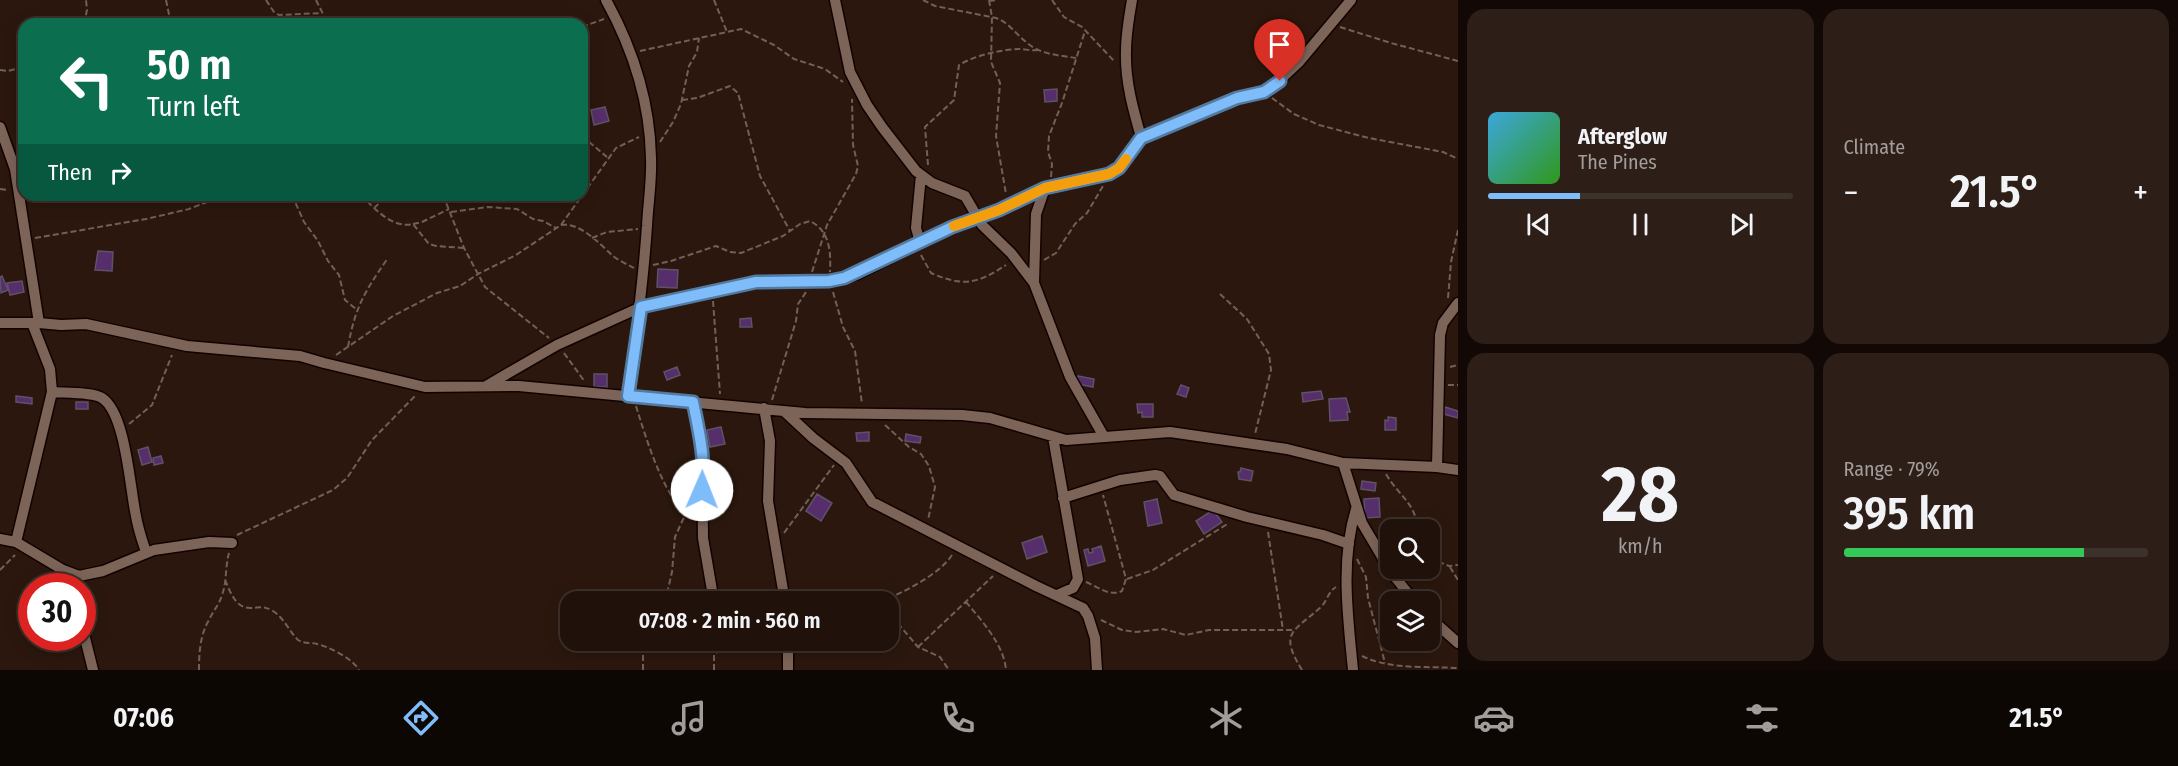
<!DOCTYPE html>
<meta charset="utf-8">
<style>
:root{--surface:#20110a;--page:#2d1f18;--text:#f1f3f6;--muted:#a29d9c;--line:#3d312b;--accent:#7fbdfa}
body{margin:0;font-family:"Fira Sans Condensed",sans-serif;background:var(--page);color:var(--text);height:100vh;display:flex;flex-direction:column;font-size:22px;white-space:nowrap}
*{box-sizing:border-box;margin:0}
p{font-size:20px;color:var(--muted)}
.icon{flex:none;width:33px;height:33px;fill:none;stroke:currentColor;stroke-width:2;stroke-linecap:round;stroke-linejoin:round}
.map{position:relative;flex:1;overflow:hidden}
.panel{display:flex;flex-direction:column;gap:9px;padding:9px;background:#120906;width:720px}
.panel>*{flex:none}
.hud{position:absolute;left:18px;top:18px;width:570px;height:183px;border-radius:18px;box-shadow:0 3px 15px #0003,0 0 0 2px var(--line);background:#0b6e4f;color:#fff;overflow:hidden}
.tools{position:absolute;left:1380px;top:519px;display:grid;gap:12px}
.tools a{display:grid;place-items:center;width:60px;height:60px;border-radius:12px;background:var(--surface);box-shadow:0 3px 15px #0003,0 0 0 2px var(--line);font-size:30px}
.speed{position:absolute;left:18px;top:573px;display:flex;gap:12px;font-size:30px;font-weight:700;text-align:center}
.speed>*{display:grid;place-content:center;width:78px;height:78px;border-radius:50%;background:var(--surface);box-shadow:0 3px 15px #0003,0 0 0 2px var(--line);line-height:1}
.speed .limit{border:9px solid #d22;background:#fff;color:#111}
.pin{position:absolute;display:grid;place-items:center;width:51px;height:51px;color:#fff;margin:-62px -26px;border-radius:50% 50% 50% 0;rotate:-45deg;box-shadow:0 0 6px #0007}
.pin .icon{rotate:45deg}
.me{position:absolute;width:66px;margin:-33px;rotate:1deg;stroke-linejoin:round;filter:drop-shadow(0 0 4px #0008)}
.turn{display:flex;align-items:center;gap:21px;height:126px;padding:0 30px;font-size:27px}
.turn .icon{width:78px;height:78px;stroke-width:2.5}
.turn b{display:block;font-size:42px;line-height:51px}
.then{display:flex;align-items:center;height:57px;padding:0 30px;background:#0003;gap:12px;font-size:22px}
.big{font-size:45px;font-weight:600;line-height:1.1}
.panel .tile{flex:1;display:flex;flex-direction:column;justify-content:center;gap:9px;min-width:0;padding:0 21px;border-radius:18px;background:var(--page)}
.panel .dial{align-items:center;gap:0}
.dial b{font-size:78px;line-height:1}
.song{display:flex;align-items:center;gap:18px}
.cover{width:72px;height:72px;border-radius:9px;background:linear-gradient(135deg,hsl(200 70% 55%),hsl(110 70% 35%))}
.played{height:6px;border-radius:3px;background:linear-gradient(90deg,var(--accent) 30%,var(--line) 30%)}
.keys{display:flex;justify-content:space-around;direction:ltr}
.heat{display:flex;justify-content:space-between;align-items:center;font-size:33px;direction:ltr}
.charge{height:9px;border-radius:4px;background:linear-gradient(90deg,#34c759 79%,var(--line) 0)}
.panel .tiles{flex:1;display:grid;gap:9px;grid-template-columns:repeat(2,1fr)}
.trip{position:absolute;left:560px;top:591px;width:339px;height:60px;border-radius:18px;background:var(--surface);box-shadow:0 3px 15px #0003,0 0 0 2px var(--line);font-weight:600;line-height:60px;text-align:center}
.menu{display:flex;height:96px;justify-content:space-around;align-items:center;background:#0d0704;color:var(--muted)}
.menu .icon{width:42px;height:42px}
.menu .current{color:var(--accent)}
.menu b{font-size:27px;color:var(--text)}
main{display:flex;flex:1;min-height:0}
.map>svg:first-child{display:block}
.building{fill:#562e6b;stroke:#5e5266;stroke-width:1.5}
.lines{fill:none;stroke-linecap:round;stroke-linejoin:round}
.minor-casing{stroke:#120300;stroke-width:13}
.path{stroke:#726057;stroke-width:2;stroke-dasharray:6 3;stroke-linecap:butt}
.minor{stroke:#7d6459;stroke-width:10}
.route-casing{stroke:#537ba2;stroke-width:15}
.route{stroke:#7fbdfa;stroke-width:10}
.slow{stroke:#f59e0b;stroke-width:10}
</style>
<main>
<div class="map">
<svg width="1458" height="670" viewBox="0 0 1458 670">
<rect width="100%" height="100%" fill="#2b170d"/>
<path class="building" d="M 1057,89 L 1057,101 L 1045,102 L 1044,90 Z
M 605,107 L 609,121 L 594,125 L 591,110 Z
M 98,251 L 113,252 L 112,271 L 95,270 Z
M 658,269 L 678,270 L 677,288 L 657,287 Z
M 2,276 L 8,290 L 1,293 L 0,277 Z
M 22,281 L 24,292 L 10,295 L 7,283 Z
M 751,318 L 752,327 L 740,327 L 740,319 Z
M 677,367 L 680,375 L 667,380 L 664,372 Z
M 594,374 L 607,374 L 607,387 L 594,387 Z
M 1078,376 L 1094,379 L 1093,387 L 1077,384 Z
M 1181,385 L 1189,388 L 1186,397 L 1177,394 Z
M 1321,391 L 1323,399 L 1303,402 L 1302,393 Z
M 16,396 L 32,398 L 32,404 L 16,402 Z
M 1346,398 L 1350,412 L 1347,412 L 1348,420 L 1330,421 L 1329,399 Z
M 76,402 L 88,402 L 88,409 L 76,409 Z
M 1137,404 L 1153,404 L 1153,417 L 1142,417 L 1142,412 L 1138,413 Z
M 1445,407 L 1458,411 L 1458,418 L 1443,414 Z
M 1388,417 L 1396,418 L 1396,430 L 1385,430 L 1385,420 L 1388,421 Z
M 721,427 L 725,444 L 710,447 L 707,430 Z
M 869,432 L 869,441 L 857,441 L 856,433 Z
M 906,434 L 921,437 L 920,443 L 905,441 Z
M 148,447 L 152,462 L 142,465 L 138,450 Z
M 161,456 L 163,463 L 154,465 L 153,458 Z
M 1241,468 L 1253,471 L 1251,481 L 1239,479 L 1238,472 L 1240,472 Z
M 1362,481 L 1376,483 L 1375,491 L 1361,489 Z
M 817,494 L 832,503 L 821,521 L 806,511 Z
M 1379,498 L 1380,517 L 1365,518 L 1364,499 Z
M 1157,499 L 1162,523 L 1148,526 L 1144,502 Z
M 1213,510 L 1222,522 L 1204,534 L 1196,521 Z
M 1042,536 L 1047,552 L 1027,559 L 1022,543 Z
M 1101,546 L 1105,561 L 1088,566 L 1084,550 L 1088,549 L 1089,553 L 1093,552 L 1092,549 Z"/>
<g class="lines">
<g class="minor-casing">
<path id="minor" d="M 606,0 C 633,49 650,102 651,158 C 652,181 648,204 647,226 C 643,284 636,338 628,396
M 835,0 L 850,72 L 867,105 L 882,127 L 916,171 L 932,183 L 965,196 L 982,225 L 1011,253 L 1034,283 L 1070,377 L 1103,435
M 1132,0 C 1129,17 1126,34 1126,51 C 1125,81 1133,109 1141,137
M 0,127 L 15,169 L 39,323
M 920,242 L 916,228 L 921,175
M 1034,282 L 1036,214 L 1045,188
M 0,323 L 39,323 L 61,325 L 86,324 L 187,346 L 300,356 L 324,363 L 425,387 L 519,386 L 805,413 L 962,415 L 990,418 L 1066,440 L 1170,432 L 1287,449 L 1343,463 L 1437,467 L 1458,470
M 486,386 L 557,345 L 641,307 L 756,282 L 832,281 L 858,274 L 952,227 L 999,210 L 1045,188 L 1109,174 L 1119,168 L 1141,137 L 1237,98 L 1259,93 L 1270,89 L 1299,62 L 1351,0
M 52,392 C 64,393 93,392 102,398 C 126,413 130,490 136,516 C 138,529 142,540 146,552
M 693,402 L 702,451 L 703,538 L 714,602
M 764,408 L 770,441 L 768,501 L 785,602
M 784,411 L 813,438 L 846,463 L 872,502 L 1036,586 L 1083,608 L 1088,616 L 1095,638 L 1097,670
M 1053,437 L 1078,579 L 1073,588 L 1057,595
M 1343,463 L 1362,523 L 1391,572 L 1415,602
M 1437,467 L 1440,335 L 1443,323 L 1458,303
M 1063,498 L 1120,480 L 1155,475 L 1160,476 L 1174,495 L 1247,517 L 1323,535 L 1349,544
M 0,539 L 16,542 L 63,570 L 79,576 L 103,571 L 154,550 L 209,542 L 232,543
M 16,542 L 52,392 L 50,369 L 32,323
M 72,574 L 74,586
M 1430,618 L 1458,643
M 82,626 L 93,670
M 725,640 C 740,651 770,644 788,643
M 788,640 L 788,670
M 1353,670 C 1348,617 1340,561 1356,509"/>
</g>
<path class="path" d="M 166,0 L 171,24
M 266,0 L 274,12 L 279,15 L 322,13
M 316,0 L 328,24
M 714,0 L 727,32
M 923,0 L 935,6 L 996,18 C 1008,22 1016,34 1026,42 C 1040,55 1059,55 1076,58
M 989,0 L 992,17 L 991,62 L 1000,83 L 996,136 L 1006,194
M 1052,0 L 1064,17 L 1082,27 L 1115,62
M 989,1 L 997,0
M 84,24 L 87,10 L 86,0
M 582,27 L 604,19
M 1340,27 L 1391,43 L 1458,61
M 640,51 L 741,29 L 774,45 L 794,59 L 825,69 L 843,82
M 0,70 L 8,71 L 24,67
M 1272,98 L 1294,114 L 1319,125 L 1369,138 L 1443,152 L 1458,159
M 682,100 L 697,98 L 730,86 L 738,93 L 760,176 L 790,231
M 582,136 L 607,157
M 660,142 L 673,122 L 681,104 L 689,66 L 697,52 L 699,38
M 928,165 L 925,127 L 954,100 L 959,65 C 976,55 999,50 1019,49 C 1025,49 1032,51 1038,50
M 1051,177 L 1052,164 L 1048,152 L 1049,136 L 1062,103 L 1085,31
M 0,189 L 9,190
M 292,195 L 304,222 L 318,241 L 328,261 L 339,275 L 345,300 L 356,309
M 361,195 C 374,208 392,229 413,224 L 429,244 L 436,246 L 464,248
M 443,195 L 464,248 L 485,287 L 549,338
M 374,208 L 388,195
M 451,212 L 488,207 L 517,209 L 533,219 L 543,221 L 556,228
M 413,224 L 422,222 L 449,209
M 561,225 C 580,222 600,244 613,256 C 619,261 627,264 634,268
M 35,238 L 146,219 L 189,209 L 207,202 L 252,202 L 270,199 L 294,198
M 592,238 L 607,232 L 638,229
M 921,255 L 931,273 C 963,287 977,284 1006,265
M 1044,260 L 1056,253 L 1075,224 L 1087,213 L 1103,186
M 653,265 L 671,261 L 716,246 L 730,252 L 741,253 L 783,236 L 800,224 L 810,221 C 830,231 831,252 830,272
M 812,272 L 827,225 L 856,174 L 858,166 L 853,145 L 852,99
M 833,292 L 843,327 L 855,351 L 862,404
M 1220,294 L 1247,319 L 1269,354 L 1271,370 L 1255,434
M 1448,298 L 1451,262 L 1458,230
M 713,301 L 720,394
M 348,347 C 355,307 365,291 388,258
M 564,353 L 585,382
M 336,355 L 393,316 L 437,293 L 460,286 L 478,274 L 516,255 L 561,225 L 616,148 L 639,137
M 1450,367 L 1458,365
M 1448,385 L 1458,385
M 772,400 L 796,321 L 798,304 L 806,292
M 636,406 C 645,435 666,506 693,519
M 129,424 L 152,405 L 172,355
M 885,425 L 909,447 L 921,454 L 929,466 L 935,487 L 928,520
M 1386,474 C 1397,494 1418,505 1417,530
M 1268,532 L 1283,630
M 784,533 L 834,465
M 237,535 L 333,490 L 347,478 L 372,440 L 415,396
M 1430,558 L 1449,566 L 1458,565
M 1357,559 L 1366,577 L 1368,598 L 1385,663
M 1450,567 L 1458,580
M 0,570 L 15,555
M 1127,579 L 1153,570 L 1229,523
M 225,580 C 230,591 235,608 250,608 C 259,608 263,605 273,611 C 284,618 289,631 298,640 C 305,644 310,642 317,644 C 330,647 353,659 359,670
M 1086,582 C 1098,587 1110,597 1122,591 L 1126,579 L 1103,495
M 665,602 L 672,572 L 675,537 L 685,515
M 880,602 C 902,593 939,575 952,555
M 966,602 C 982,621 1004,645 1006,670
M 888,608 L 901,627 L 918,647 L 940,657 L 949,670
M 1101,620 L 1122,630 L 1136,632 L 1163,629 L 1186,635 L 1209,630 L 1295,630
M 918,647 L 993,576
M 1362,656 C 1391,670 1426,666 1458,668
M 199,670 C 199,653 200,635 209,620 C 213,611 219,605 222,595 C 227,582 225,567 229,553
M 643,670 L 643,650 L 647,640
M 714,670 L 714,655 L 721,649
M 1302,670 C 1278,631 1294,632 1322,606 C 1327,600 1329,591 1336,587"/>
<use href="#minor" class="minor"/>
</g>
<g class="lines">
<g class="route-casing">
<path id="route" d="M 702,490 C 706,461 699,431 693,402 L 628,396 L 641,307 L 756,282 L 829,281 L 844,278 L 952,227 L 999,210 L 1045,188 L 1109,174 L 1119,168 L 1141,138 L 1237,98 L 1264,92 L 1280,81"/>
</g>
<use href="#route" class="route"/>
<path class="slow" d="M 954,226 L 999,210 L 1045,188 L 1109,174 L 1119,168 L 1126,159"/>
</g>
</svg>
<div class="tools">
<a><svg class="icon" aria-label="search" viewBox="0 0 24 24"><circle cx="10" cy="10" r="6"/><path d="M15 15l6 6"/></svg></a>
<a><svg class="icon" aria-label="layers" viewBox="0 0 24 24"><path d="M12 4l9 5-9 5-9-5zM3 14l9 5 9-5"/></svg></a>
</div>
<div class="speed"><div class="limit">30</div></div>
<div class="pin" style="left:1280px;top:81px;background:#d93025"><svg class="icon" aria-label="arrive" viewBox="0 0 24 24"><path d="M6 21V4h12l-3 4 3 4H6"/></svg></div>
<svg class="me" style="left:702px;top:490px" viewBox="-20 -20 40 40"><circle r="19" fill="#fff"/><path d="M0-13L10 11 0 6-10 11z" fill="#7fbdfa"/></svg>
<div class="trip">07:08 · 2 min · 560 m</div>
<div class="hud">
<div class="turn"><svg class="icon" aria-label="left" viewBox="0 0 24 24"><path d="M17 20v-9H6M10 6l-5 5 5 5"/></svg><div><b>50 m</b>Turn left</div></div>
<div class="then">Then<svg class="icon" aria-label="right" viewBox="0 0 24 24"><path d="M7 20v-9h11M14 6l5 5-5 5"/></svg></div>
</div>
</div>
<section class="panel">
<div class="tiles">
<div class="tile">
<div class="song"><i class="cover"></i><div><b>Afterglow</b><p>The Pines</p></div></div>
<div class="played"></div>
<div class="keys"><svg class="icon" aria-label="previous" viewBox="0 0 24 24"><path d="M18 5L8 12l10 7zM5 5v14"/></svg><svg class="icon" aria-label="pause" viewBox="0 0 24 24"><path d="M8 5v14M16 5v14"/></svg><svg class="icon" aria-label="next" viewBox="0 0 24 24"><path d="M6 5l10 7-10 7zM19 5v14"/></svg></div>
</div>
<div class="tile"><p>Climate</p>
<div class="heat"><a>−</a><b class="big">21.5°</b><a>+</a></div>
</div>
<div class="tile dial"><b>28</b><p>km/h</p></div>
<div class="tile"><p>Range · 79%</p><b class="big">395 km</b><div class="charge"></div></div>
</div>
</section>
</main>
<nav class="menu">
<b>07:06</b>
<svg class="icon current" aria-label="directions" viewBox="0 0 24 24"><path d="M12 3l9 9-9 9-9-9zM9 14v-3h6M13 9l2 2-2 2"/></svg>
<svg class="icon" aria-label="music" viewBox="0 0 24 24"><path d="M9 18V5l10-2v13"/><circle cx="6" cy="18" r="3"/><circle cx="16" cy="16" r="3"/></svg>
<svg class="icon" aria-label="phone" viewBox="0 0 24 24"><path d="M5 4h4l2 5-3 2q2 4 5 5l2-3 5 2v4C11 20 4 13 5 4z"/></svg>
<svg class="icon" aria-label="climate" viewBox="0 0 24 24"><path d="M12 3v18M4 7l16 10M4 17L20 7"/></svg>
<svg class="icon" aria-label="car" viewBox="0 0 24 24"><path d="M5 17H2v-5l4-1 3-4h7l3 4 3 1v5h-3M9 17h6M6 11h13"/><circle cx="7" cy="17" r="2"/><circle cx="17" cy="17" r="2"/></svg>
<svg class="icon" aria-label="filters" viewBox="0 0 24 24"><path d="M4 7h16M4 17h16"/><circle cx="9" cy="7" r="2"/><circle cx="15" cy="17" r="2"/></svg>
<b>21.5°</b>
</nav>
